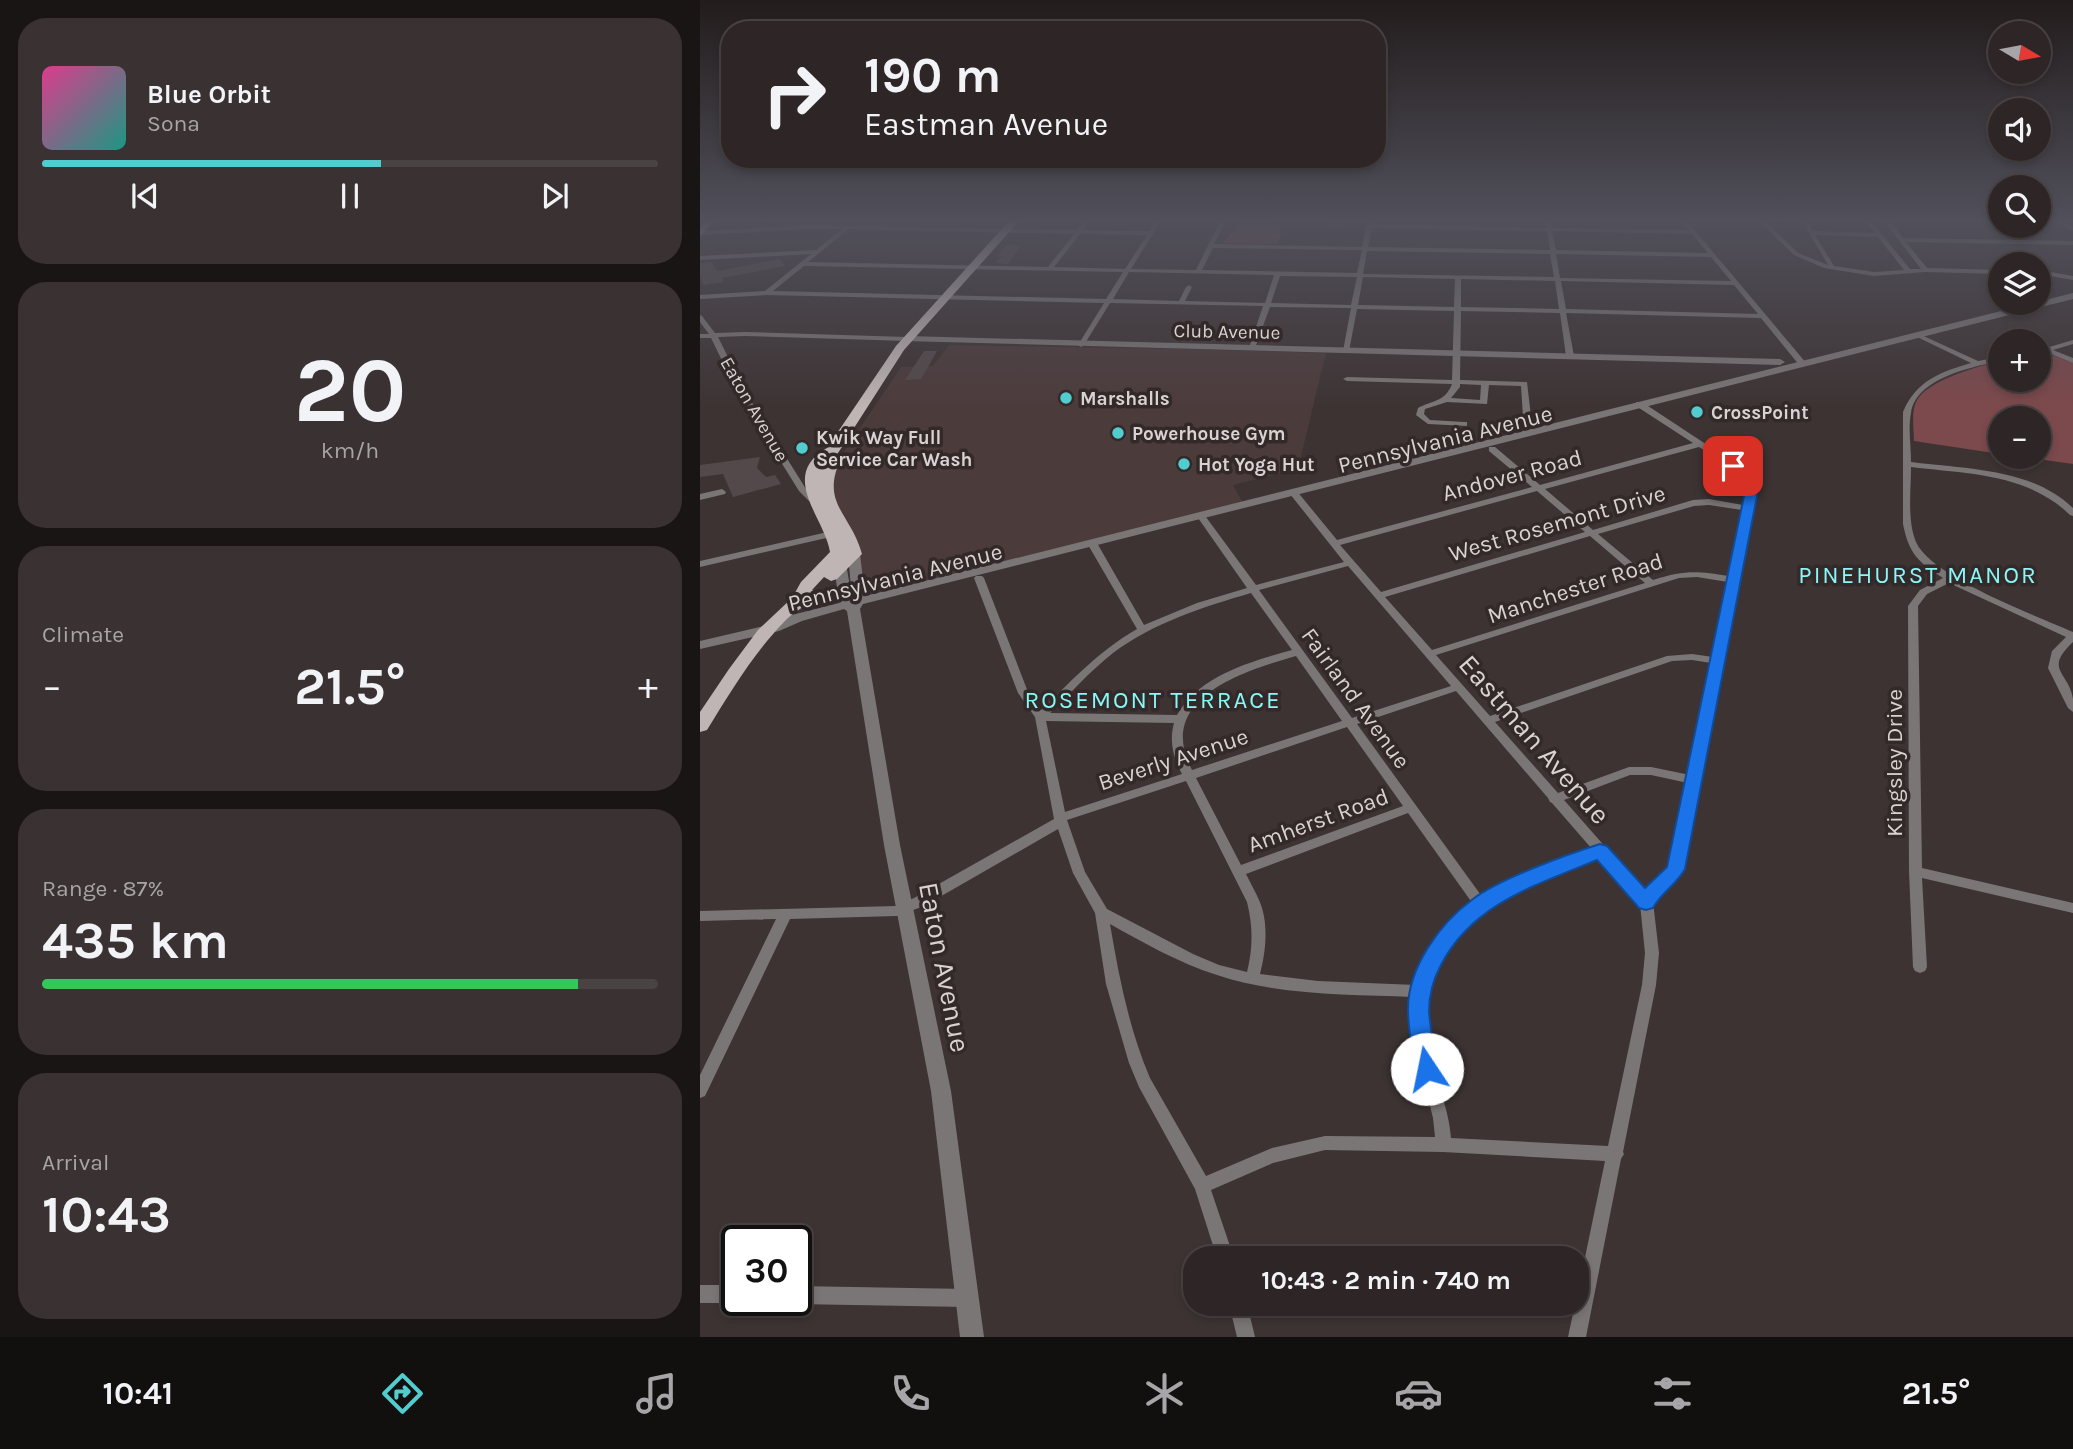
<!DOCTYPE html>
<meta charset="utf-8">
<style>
:root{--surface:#2e2626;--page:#3a3232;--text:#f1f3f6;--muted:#a7a5a7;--line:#494343;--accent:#52cdcf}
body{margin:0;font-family:Karla,sans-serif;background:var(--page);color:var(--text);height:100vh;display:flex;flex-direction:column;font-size:26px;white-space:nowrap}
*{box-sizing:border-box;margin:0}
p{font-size:23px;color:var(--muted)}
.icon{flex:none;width:38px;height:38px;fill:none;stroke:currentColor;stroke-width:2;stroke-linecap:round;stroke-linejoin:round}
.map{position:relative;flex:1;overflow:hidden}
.drawer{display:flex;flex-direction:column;gap:18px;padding:18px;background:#191515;width:700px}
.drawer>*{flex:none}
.hud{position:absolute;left:21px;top:21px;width:665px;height:147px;border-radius:28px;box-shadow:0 4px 10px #0003,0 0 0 2px var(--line);background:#2e2626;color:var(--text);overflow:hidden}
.needle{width:46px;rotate:100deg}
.fabs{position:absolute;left:1288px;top:21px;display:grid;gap:14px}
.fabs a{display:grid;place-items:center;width:63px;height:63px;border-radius:50%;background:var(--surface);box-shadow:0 4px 10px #0003,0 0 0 2px var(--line);font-size:35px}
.speed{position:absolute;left:21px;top:1225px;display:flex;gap:14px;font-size:35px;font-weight:700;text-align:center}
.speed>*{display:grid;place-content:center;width:91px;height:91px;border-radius:50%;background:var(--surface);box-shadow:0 4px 10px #0003,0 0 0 2px var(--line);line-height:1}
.speed .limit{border:4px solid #111;border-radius:10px;background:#fff;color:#111}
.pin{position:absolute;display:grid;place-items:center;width:60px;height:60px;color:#fff;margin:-30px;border-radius:14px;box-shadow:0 4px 10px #0006}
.me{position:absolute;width:77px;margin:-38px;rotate:349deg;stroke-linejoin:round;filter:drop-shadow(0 0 5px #0008)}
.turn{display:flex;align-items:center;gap:24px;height:147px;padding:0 28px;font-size:32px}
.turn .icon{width:91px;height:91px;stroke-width:2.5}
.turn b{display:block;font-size:49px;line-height:60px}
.big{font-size:52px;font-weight:700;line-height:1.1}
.drawer .widget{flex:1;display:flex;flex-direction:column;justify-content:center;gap:10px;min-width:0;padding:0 24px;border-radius:28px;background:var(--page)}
.drawer .dial{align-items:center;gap:0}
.dial b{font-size:91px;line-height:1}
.song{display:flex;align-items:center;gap:21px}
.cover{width:84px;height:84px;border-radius:10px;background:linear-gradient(135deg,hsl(330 70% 55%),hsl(170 70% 35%))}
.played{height:7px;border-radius:4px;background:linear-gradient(90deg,var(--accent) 55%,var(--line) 55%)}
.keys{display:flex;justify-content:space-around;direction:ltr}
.heat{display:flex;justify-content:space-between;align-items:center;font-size:38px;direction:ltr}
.charge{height:10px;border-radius:5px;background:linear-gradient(90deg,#34c759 87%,var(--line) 0)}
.trip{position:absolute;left:483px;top:1246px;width:406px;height:70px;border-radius:28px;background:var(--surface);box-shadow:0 4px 10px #0003,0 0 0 2px var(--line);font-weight:700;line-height:70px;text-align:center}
.menu{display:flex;height:112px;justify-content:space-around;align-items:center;background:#120f0f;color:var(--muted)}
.menu .icon{width:49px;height:49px}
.menu .selected{color:var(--accent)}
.menu b{font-size:32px;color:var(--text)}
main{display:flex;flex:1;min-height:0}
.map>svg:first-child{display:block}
.built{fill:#4c3b3b}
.green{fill:#7c494c}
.building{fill:#54494a}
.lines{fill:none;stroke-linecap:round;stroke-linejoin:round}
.minor{fill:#7b7676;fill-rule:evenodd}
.tertiary{fill:#7b7676;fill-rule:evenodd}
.primary{fill:#c0b5b5;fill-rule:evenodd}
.route{fill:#1a73e8;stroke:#114b97;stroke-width:2}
.poi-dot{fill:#52cdcf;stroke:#332929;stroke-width:2.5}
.labels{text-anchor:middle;stroke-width:7;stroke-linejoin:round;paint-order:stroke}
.far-street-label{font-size:19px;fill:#d9d2d2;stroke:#332929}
.far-poi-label{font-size:19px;font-weight:bold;fill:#d9d2d2;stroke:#332929;text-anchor:start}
.street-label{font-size:23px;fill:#d9d2d2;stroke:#332929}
.neighbourhood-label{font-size:24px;letter-spacing:2px;fill:#8af6f7;stroke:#332929}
.near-street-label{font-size:28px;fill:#d9d2d2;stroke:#332929}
</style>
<main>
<section class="drawer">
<div class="widget">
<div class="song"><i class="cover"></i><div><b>Blue Orbit</b><p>Sona</p></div></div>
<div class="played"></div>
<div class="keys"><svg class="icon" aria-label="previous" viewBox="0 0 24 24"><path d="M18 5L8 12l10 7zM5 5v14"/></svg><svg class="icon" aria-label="pause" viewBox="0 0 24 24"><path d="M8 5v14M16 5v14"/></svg><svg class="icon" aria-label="next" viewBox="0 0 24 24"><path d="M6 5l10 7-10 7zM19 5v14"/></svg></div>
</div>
<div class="widget dial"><b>20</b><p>km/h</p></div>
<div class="widget"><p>Climate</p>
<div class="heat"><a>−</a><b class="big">21.5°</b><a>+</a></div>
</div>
<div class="widget"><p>Range · 87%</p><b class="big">435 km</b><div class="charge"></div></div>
<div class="widget"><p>Arrival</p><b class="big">10:43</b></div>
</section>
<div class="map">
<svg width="1373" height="1337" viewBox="0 0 1373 1337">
<rect width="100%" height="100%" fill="#3d3333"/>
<path class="built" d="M 249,345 L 484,349 L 626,353 L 601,456 L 602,468 L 533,485 L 543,503 L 169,594 L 162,587 L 132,501 L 129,474 L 201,367 L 233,366 Z"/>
<path class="green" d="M 542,221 L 562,221 L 562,223 L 572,223 L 581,229 L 580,238 L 576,244 L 523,243 Z
M 1339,354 L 1355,356 L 1373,363 L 1373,464 L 1322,457 L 1339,457 L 1339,418 L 1300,418 L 1300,454 L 1214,441 C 1214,429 1211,413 1216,402 C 1225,381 1279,366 1300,361 L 1300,380 L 1339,380 Z"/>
<path class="building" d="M 623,221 L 663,221 L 663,223 L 632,232 Z
M 307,245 L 321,246 L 308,264 L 296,263 L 302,256 L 297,256 Z
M 80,259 L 85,266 L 22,278 L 24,282 L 4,285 L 0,276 L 0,263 L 12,262 L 17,271 Z
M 224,351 L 237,351 L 221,379 L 205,380 Z
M 60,457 L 57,468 L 66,477 L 75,475 L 81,484 L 33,497 L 23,474 L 0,477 L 0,465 Z"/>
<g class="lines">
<path class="minor" d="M 384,221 L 390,221 L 383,230 L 449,231 L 455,221 L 461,221 L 431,269 L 496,270 L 520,221 L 526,221 L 514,244 L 662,247 L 667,221 L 673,221 L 672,224 L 846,228 L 845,221 L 851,221 L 852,228 L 989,230 L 981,221 L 987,221 L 1107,364 L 1100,366 L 1061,318 L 866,313 L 874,356 L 870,358 L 866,356 L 860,313 L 761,311 L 760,380 L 827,382 L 831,417 L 827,419 L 823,417 L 821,386 L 789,385 L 787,404 L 747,402 L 725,409 L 724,414 L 730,420 L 764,422 L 767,422 L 767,426 L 728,424 L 716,415 L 718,408 C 733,400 745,402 752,384 L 647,381 L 643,379 L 647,377 L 752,380 L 754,311 L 657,309 L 649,351 L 646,353 L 643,351 L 651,308 L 570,307 L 555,348 L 552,350 L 549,348 L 563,306 L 410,303 L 384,345 L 381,347 L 378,345 L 404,303 L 67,295 L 0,299 L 0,295 L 65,291 L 111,254 L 0,260 L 0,256 L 116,250 L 142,229 L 106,229 L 0,235 L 0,231 L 106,225 L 377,230 ZM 672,228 L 847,231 L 850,250 L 668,247 ZM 149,229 L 374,234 L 348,267 L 108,262 ZM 852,231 L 992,234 L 1008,253 L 856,250 ZM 380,234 L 447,235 L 425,269 L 354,267 ZM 513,248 L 662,250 L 657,273 L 502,270 ZM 667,251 L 850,254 L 854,277 L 663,274 ZM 856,254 L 1011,257 L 1031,281 L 860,278 ZM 104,266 L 423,272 L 406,299 L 73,291 ZM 429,272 L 574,275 L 565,303 L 485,301 L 492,287 L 489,285 L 486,287 L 479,301 L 413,299 ZM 580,276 L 657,277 L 651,305 L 571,303 ZM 663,277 L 755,279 L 754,307 L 658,305 ZM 761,279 L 855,281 L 859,309 L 761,307 ZM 861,281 L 1034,285 L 1058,314 L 866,309 ZM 760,384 L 781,385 L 780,400 L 751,398 L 760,387 Z
M 1059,221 L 1065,221 L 1098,253 L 1128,265 L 1102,221 L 1106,221 L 1113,231 L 1175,233 L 1165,221 L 1171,221 L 1210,269 L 1221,269 L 1184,221 L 1190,221 L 1203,238 L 1373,241 L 1373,245 L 1206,242 L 1227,268 L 1300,270 L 1300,274 L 1225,272 L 1174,276 L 1124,268 L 1094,255 ZM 1115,235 L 1178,237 L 1204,270 L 1174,272 L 1134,266 Z
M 1355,221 L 1361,221 L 1373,227 L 1373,231 Z
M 1339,270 L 1373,276 L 1373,280 L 1339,274 Z
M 0,315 L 2,316 L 15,333 L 45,332 L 207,337 L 210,339 L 207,341 L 45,336 L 18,337 L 46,393 L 106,489 L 116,499 L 115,501 L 109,501 L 99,491 L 38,393 L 11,338 L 0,338 L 0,334 L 9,334 L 0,322 Z
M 1213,333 L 1217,333 L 1278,361 L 1300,357 L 1300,361 C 1272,367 1216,378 1211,413 C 1208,428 1211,446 1211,462 C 1265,469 1332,468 1373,508 L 1373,516 L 1370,515 C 1327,473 1267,474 1211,467 C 1211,491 1207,520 1216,542 C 1231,577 1337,616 1373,632 L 1373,642 C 1343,670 1369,672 1373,699 C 1373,703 1373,708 1373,712 L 1368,708 L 1348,668 L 1352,651 L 1366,637 L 1249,583 L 1227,594 L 1218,606 L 1222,868 L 1373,903 L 1373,913 L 1222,878 L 1227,967 L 1225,971 L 1220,973 L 1215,971 L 1213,967 L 1209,871 L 1208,606 L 1220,590 L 1243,578 C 1218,562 1209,554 1203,524 L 1203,412 C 1216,381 1240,372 1271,363 L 1213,335 Z
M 1373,340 L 1373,344 L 1353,350 L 1373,358 L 1373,363 L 1346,352 L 1339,354 L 1339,350 Z
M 936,402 L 942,402 L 1036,464 C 1053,481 1056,482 1051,506 L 1052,508 L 1050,510 L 1038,578 L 1039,580 L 1037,582 L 985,861 C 977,879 962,886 953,902 L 959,953 L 956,985 L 923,1152 L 924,1154 L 921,1159 L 886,1337 L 868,1337 L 875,1304 L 877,1304 L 877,1296 L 905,1161 L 743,1152 L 625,1150 L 573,1163 L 511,1190 L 534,1258 L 517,1258 L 495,1189 L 439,1087 L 429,1063 L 406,984 L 395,913 L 373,873 L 358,829 L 224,906 L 197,916 L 90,919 L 5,1096 L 0,1098 L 0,1075 L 76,919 L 0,921 L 0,911 L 196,906 L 214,898 L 354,819 L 335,717 L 318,693 L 274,578 L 276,576 L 282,576 L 284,578 L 328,692 L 341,710 C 374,679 396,653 437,629 L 387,543 L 389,541 L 395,541 L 397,543 L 444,625 L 497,603 L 547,588 L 496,515 L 497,513 L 503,513 L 556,585 L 644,562 L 590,494 L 590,490 L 596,490 L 637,540 L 832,487 L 789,451 L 789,447 L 795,447 L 840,485 L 993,443 L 936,406 ZM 999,447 C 1011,455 1043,471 1045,488 C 1046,493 1044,499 1043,505 L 1009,499 L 993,500 L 893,530 L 845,489 ZM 837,491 L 885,532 L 681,592 L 640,545 ZM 1009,505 L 1042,510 L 1029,576 C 996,571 985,570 953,580 L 898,534 L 994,506 ZM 890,536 L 945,583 L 732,650 L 685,597 ZM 648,566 L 751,686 L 652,718 L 559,590 ZM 997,577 L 1028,582 L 1013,657 L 992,654 L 967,656 L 790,716 L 736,655 L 979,578 ZM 551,593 L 592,650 C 550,662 500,675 477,715 L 350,713 C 371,693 390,671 413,653 C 453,623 503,607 551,593 ZM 596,656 L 642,721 L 492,770 C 454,698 544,671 596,656 ZM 992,660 L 1011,663 L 990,775 L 951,767 L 929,767 L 858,793 L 795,722 L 972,661 ZM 756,691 L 848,798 L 850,802 L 852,803 L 892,849 L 827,875 L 783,898 L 657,724 ZM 346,721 L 474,723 C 469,741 473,757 482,774 L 365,812 ZM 647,727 L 703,806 L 541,865 L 496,778 ZM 930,775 L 951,775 L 988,783 L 973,861 L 967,870 L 945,892 L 864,800 ZM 486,781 L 547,902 C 553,926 553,948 547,972 L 519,965 L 493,954 L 407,909 L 385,872 L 367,820 ZM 708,813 L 773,904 C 743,924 725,951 716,985 L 618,981 L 560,974 C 566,951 569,922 559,900 C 555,891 550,882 546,874 ZM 899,857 L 940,904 L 945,953 L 942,985 L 908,1146 L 751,1138 C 749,1104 731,1073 728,1040 C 726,1015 726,989 735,966 C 758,907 845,878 899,857 ZM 410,924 C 444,943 479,963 517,975 C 580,996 648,994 713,997 L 714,1041 L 733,1118 L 735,1137 L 625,1136 L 572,1148 L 506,1176 L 450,1078 C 429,1029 419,977 410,924 Z
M 22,489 L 26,492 L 25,494 L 0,500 L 0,494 Z
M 132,531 L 137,534 L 135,536 L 0,567 L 0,561 Z
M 0,1285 L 37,1285 L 37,1300 L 43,1300 L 37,1303 L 0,1303 Z
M 96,1286 L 267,1289 L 273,1292 L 276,1298 L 273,1304 L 267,1307 L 96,1304 L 89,1300 L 96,1300 Z
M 529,1304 L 547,1304 L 555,1337 L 537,1337 Z"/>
<path class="tertiary" d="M 1373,293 L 1373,299 L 163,604 L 160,609 L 200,845 L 251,1091 L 284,1337 L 260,1337 L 231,1091 L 184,845 L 147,611 L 144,609 L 102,621 L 79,631 L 0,649 L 0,641 L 64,626 L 92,615 L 139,603 L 133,557 L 135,554 L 143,554 L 145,557 L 152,599 L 148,554 L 150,551 L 154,550 L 160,554 L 165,596 Z
M 207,336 L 1080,359 L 1085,362 L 1080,365 L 204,341 L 202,339 Z"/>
<path class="primary" d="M 5,221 L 15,221 L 0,236 L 0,227 Z
M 309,221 L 319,221 L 204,350 L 138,453 L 142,456 C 119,504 150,511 162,554 L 137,579 L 131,581 L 124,577 L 112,590 L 118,594 C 109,605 94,611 84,622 C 53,654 30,693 7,730 L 0,732 L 0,712 L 29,669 L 58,630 L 92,598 L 101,582 L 130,552 C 125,518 78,476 127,448 L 196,346 Z"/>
</g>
<linearGradient id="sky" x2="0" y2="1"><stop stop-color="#221c1c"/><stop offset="0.54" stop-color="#51505b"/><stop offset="1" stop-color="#51505b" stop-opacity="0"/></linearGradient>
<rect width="1373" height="408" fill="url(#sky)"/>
<path class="route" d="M 1033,462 L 1051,476 L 1057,496 L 985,869 C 977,884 961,893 953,908 L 946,910 L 939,908 L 897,860 C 837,885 773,903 741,965 C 734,978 729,995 729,1011 C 730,1030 735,1050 738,1069 L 735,1076 L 727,1079 L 719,1076 L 715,1069 C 713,1050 708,1030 708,1011 C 707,968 740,923 773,899 C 799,879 868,854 900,844 L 907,846 L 945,888 L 967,867 L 1044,496 L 1040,480 L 1027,466 Z"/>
<g class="poi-dot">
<circle cx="366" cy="398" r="7"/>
<circle cx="997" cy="412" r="7"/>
<circle cx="418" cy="433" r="7"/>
<circle cx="102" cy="448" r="7"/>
<circle cx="484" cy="464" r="7"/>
</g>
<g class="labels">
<g class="far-street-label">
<text transform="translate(527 331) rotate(1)" y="7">Club Avenue</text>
<text transform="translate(55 409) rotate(60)" y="7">Eaton Avenue</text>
</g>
<g class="far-poi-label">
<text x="380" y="405">Marshalls</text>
<text x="1011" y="419">CrossPoint</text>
<text x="432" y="440">Powerhouse Gym</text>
<text x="116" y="444">Kwik Way Full<tspan x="116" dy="22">Service Car Wash</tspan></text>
<text x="498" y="471">Hot Yoga Hut</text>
</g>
<g class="street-label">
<text transform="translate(745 439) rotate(-14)" y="8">Pennsylvania Avenue</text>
<text transform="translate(812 475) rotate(-15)" y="8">Andover Road</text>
<text transform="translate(857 523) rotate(-16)" y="8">West Rosemont Drive</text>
<text transform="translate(195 577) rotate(-14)" y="8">Pennsylvania Avenue</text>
<text transform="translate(875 588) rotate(-18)" y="8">Manchester Road</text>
<text transform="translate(656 698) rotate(54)" y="8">Fairland Avenue</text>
<text transform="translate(473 759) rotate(-18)" y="8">Beverly Avenue</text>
<text transform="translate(1194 763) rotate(-90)" y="8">Kingsley Drive</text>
<text transform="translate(618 820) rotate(-20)" y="8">Amherst Road</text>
</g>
<g class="neighbourhood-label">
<text x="1218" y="583">PINEHURST MANOR</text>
<text x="453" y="708">ROSEMONT TERRACE</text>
</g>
<g class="near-street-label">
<text transform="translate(835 739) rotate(49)" y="10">Eastman Avenue</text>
<text transform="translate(245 967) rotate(79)" y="10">Eaton Avenue</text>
</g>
</g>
</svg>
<div class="fabs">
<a><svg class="needle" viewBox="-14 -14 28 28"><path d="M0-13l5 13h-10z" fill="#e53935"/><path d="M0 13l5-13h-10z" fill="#a7a5a7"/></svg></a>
<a><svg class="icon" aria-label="sound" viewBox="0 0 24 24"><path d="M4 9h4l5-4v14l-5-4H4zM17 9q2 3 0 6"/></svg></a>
<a><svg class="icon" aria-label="search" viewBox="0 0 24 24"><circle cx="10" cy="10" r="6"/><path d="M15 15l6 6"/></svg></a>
<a><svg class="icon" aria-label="layers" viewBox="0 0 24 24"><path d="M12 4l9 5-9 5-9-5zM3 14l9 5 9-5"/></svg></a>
<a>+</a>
<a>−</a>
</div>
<div class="speed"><div class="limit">30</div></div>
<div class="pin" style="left:1033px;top:466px;background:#d93025"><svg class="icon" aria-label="arrive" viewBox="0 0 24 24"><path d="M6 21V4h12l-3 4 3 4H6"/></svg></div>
<svg class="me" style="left:727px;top:1069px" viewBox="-20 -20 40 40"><circle r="19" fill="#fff"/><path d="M0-13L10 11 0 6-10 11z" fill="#1a73e8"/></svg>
<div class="trip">10:43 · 2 min · 740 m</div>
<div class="hud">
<div class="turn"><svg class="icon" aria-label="right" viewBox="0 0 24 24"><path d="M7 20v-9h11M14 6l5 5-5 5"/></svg><div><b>190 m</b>Eastman Avenue</div></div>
</div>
</div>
</main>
<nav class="menu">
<b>10:41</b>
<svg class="icon selected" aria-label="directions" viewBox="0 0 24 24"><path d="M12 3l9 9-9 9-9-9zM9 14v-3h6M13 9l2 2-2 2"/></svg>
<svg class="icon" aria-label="music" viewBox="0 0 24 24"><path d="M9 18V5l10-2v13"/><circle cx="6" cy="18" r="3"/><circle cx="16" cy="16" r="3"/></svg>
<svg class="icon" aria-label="phone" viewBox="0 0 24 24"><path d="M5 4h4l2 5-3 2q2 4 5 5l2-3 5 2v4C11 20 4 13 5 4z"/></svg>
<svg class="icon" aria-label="climate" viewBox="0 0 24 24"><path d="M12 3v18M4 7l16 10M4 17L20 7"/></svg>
<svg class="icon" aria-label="car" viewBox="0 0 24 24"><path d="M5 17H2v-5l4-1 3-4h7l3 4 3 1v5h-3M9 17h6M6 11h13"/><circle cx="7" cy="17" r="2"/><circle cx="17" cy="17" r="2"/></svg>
<svg class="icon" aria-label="filters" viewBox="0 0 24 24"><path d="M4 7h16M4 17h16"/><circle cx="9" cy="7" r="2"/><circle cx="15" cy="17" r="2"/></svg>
<b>21.5°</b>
</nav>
